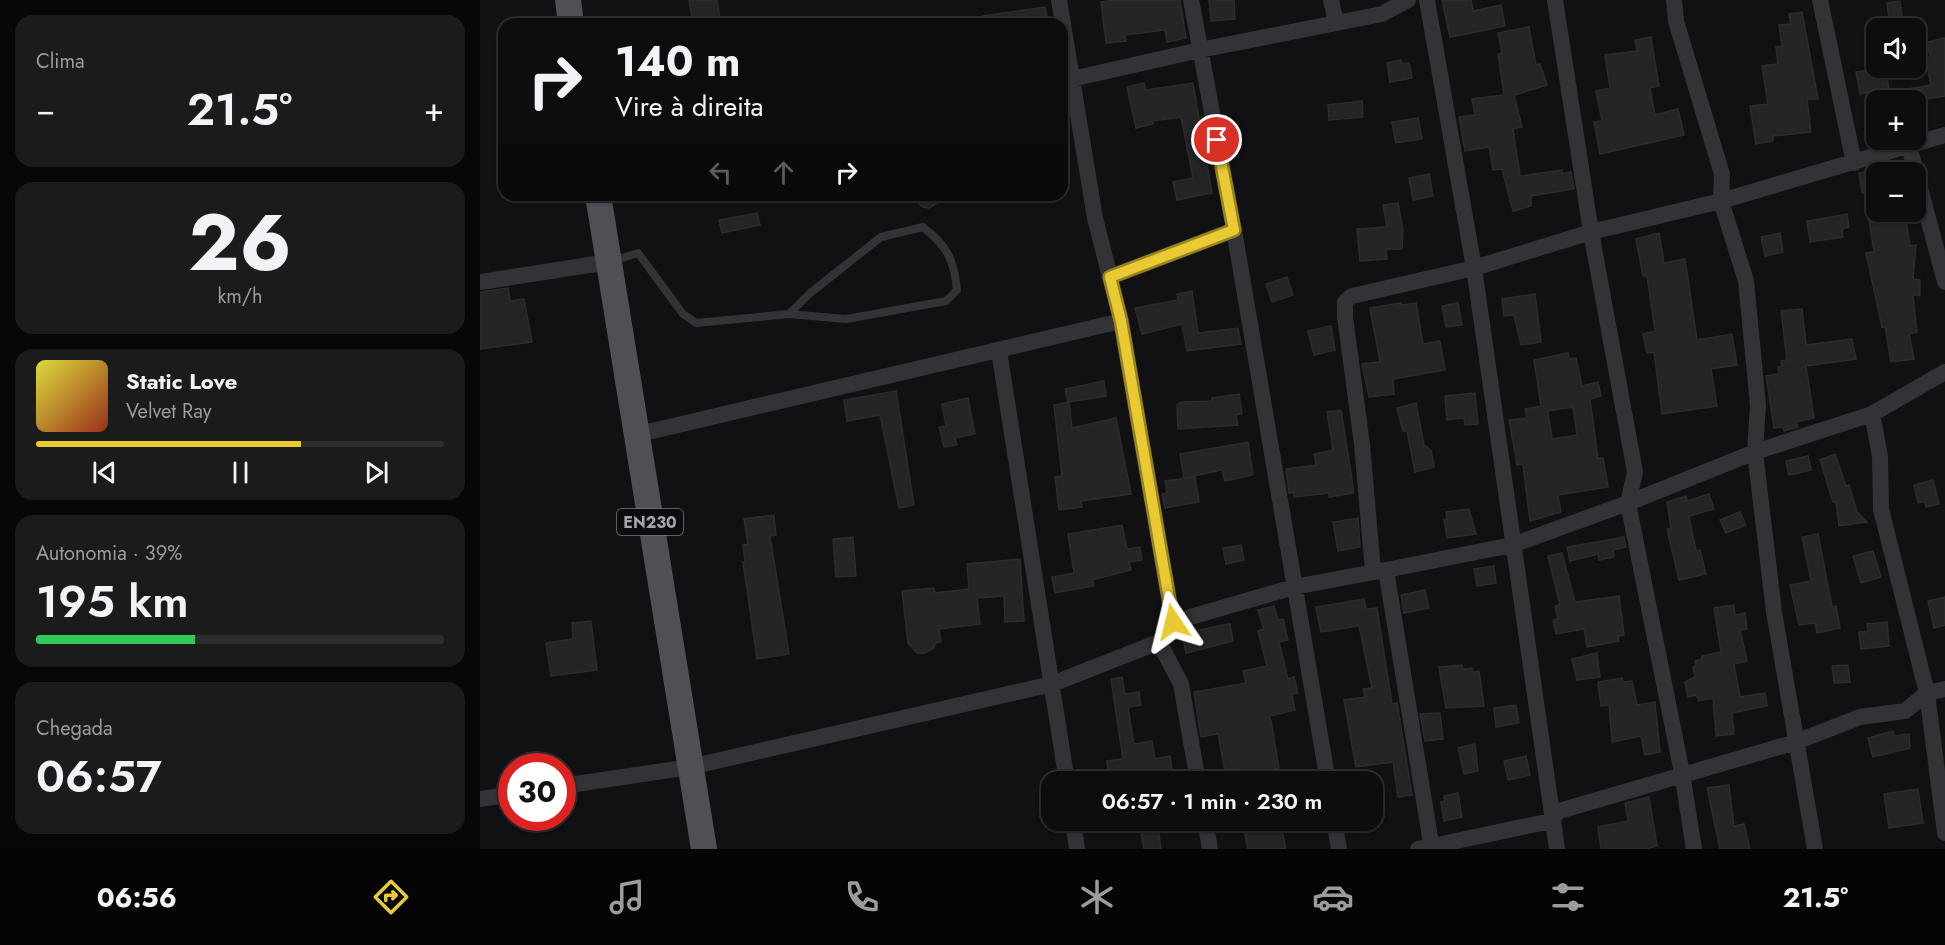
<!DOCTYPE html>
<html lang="pt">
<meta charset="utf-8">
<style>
:root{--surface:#0d0d0e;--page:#1b1b1c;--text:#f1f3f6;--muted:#9a9c9e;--line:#2d2d2e;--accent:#e9ca33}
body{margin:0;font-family:Jost,sans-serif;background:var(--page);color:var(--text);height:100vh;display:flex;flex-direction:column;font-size:22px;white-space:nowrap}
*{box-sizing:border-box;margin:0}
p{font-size:20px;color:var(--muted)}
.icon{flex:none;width:33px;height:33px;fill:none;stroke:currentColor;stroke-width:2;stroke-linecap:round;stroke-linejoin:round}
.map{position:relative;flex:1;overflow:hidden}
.drawer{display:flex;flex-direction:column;gap:15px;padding:15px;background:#070708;width:480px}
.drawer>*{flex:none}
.top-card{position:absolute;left:18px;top:18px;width:570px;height:183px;border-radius:18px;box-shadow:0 2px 4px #0004,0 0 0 2px var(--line);background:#0d0d0e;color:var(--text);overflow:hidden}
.buttons{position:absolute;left:1386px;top:18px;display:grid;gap:12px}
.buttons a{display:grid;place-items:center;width:60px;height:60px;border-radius:12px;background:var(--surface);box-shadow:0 2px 4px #0004,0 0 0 2px var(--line);font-size:30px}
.speed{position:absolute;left:18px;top:753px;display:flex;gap:12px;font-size:30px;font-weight:700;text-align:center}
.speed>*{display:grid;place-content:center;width:78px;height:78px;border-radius:50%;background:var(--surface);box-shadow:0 2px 4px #0004,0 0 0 2px var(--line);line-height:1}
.speed .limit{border:9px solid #d22;background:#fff;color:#111}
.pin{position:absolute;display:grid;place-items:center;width:51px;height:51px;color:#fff;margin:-26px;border:3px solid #fff;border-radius:50%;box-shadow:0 2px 6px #0007}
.me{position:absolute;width:66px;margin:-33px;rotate:350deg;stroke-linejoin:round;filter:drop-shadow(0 0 4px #0008)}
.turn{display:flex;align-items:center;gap:21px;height:126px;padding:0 18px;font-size:27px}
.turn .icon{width:78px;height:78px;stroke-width:2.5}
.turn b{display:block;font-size:42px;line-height:51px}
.lanes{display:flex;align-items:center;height:57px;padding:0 18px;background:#0003;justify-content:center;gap:30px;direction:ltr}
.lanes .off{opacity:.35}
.big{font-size:45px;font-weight:600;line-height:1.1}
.drawer .tile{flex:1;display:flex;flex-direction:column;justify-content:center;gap:9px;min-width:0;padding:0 21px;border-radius:18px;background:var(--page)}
.drawer .dial{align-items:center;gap:0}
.dial b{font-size:78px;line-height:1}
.song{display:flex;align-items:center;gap:18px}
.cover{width:72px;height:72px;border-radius:9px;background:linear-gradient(135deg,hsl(60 70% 55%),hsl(10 70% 35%))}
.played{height:6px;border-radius:3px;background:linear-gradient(90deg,var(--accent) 65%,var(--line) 65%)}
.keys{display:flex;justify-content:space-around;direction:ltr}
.heat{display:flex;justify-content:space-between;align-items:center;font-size:33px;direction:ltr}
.charge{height:9px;border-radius:4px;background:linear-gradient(90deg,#34c759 39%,var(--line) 0)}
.trip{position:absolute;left:561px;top:771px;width:342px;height:60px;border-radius:18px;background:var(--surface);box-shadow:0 2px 4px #0004,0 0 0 2px var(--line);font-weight:600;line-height:60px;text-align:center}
.tabs{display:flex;height:96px;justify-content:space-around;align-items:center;background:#050506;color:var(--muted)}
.tabs .icon{width:42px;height:42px}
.tabs .active{color:var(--accent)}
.tabs b{font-size:27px;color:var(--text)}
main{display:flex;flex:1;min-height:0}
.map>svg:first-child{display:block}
.building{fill:#252427;stroke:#2c2b2f;stroke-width:1.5;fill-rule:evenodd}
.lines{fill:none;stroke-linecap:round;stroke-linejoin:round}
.service{stroke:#323237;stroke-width:8}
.minor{stroke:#323237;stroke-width:16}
.primary{stroke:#4f4f56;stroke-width:26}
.route-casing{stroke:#978321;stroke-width:15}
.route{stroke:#e9ca33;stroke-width:10}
.labels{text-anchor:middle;stroke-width:6;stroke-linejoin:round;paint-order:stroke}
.shield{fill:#0c0c0e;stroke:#767782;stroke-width:1.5}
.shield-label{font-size:16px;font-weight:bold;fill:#a3a5b3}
</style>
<main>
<section class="drawer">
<div class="tile"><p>Clima</p>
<div class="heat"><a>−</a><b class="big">21.5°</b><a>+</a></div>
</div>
<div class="tile dial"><b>26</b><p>km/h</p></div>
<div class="tile">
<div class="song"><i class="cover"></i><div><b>Static Love</b><p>Velvet Ray</p></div></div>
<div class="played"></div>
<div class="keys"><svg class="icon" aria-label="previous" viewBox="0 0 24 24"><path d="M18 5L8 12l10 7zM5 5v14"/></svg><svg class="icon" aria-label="pause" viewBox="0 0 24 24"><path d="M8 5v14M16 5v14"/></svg><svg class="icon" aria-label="next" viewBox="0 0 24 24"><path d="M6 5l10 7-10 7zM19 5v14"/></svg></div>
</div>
<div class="tile"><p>Autonomia · 39%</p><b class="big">195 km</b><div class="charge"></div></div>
<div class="tile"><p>Chegada</p><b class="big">06:57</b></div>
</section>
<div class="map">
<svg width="1465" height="849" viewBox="0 0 1465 849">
<rect width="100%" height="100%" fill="#111113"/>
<path class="building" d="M 209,0 L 237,0 L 241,24 L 213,24 Z
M 634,0 L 700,0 L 706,38 L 687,42 L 685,30 L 645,35 L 646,41 L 626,43 L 621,2 Z
M 729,0 L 754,0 L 755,19 L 731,21 Z
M 962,0 L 991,0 L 993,11 L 1021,5 L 1025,26 L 970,37 Z
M 1420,1 L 1422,16 L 1409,18 L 1407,3 Z
M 565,7 L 568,24 L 504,24 L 503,16 Z
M 1322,12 L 1338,99 L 1327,99 L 1331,132 L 1293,136 L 1293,141 L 1276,144 L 1270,106 L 1288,104 L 1282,66 L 1298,64 L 1296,47 L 1302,46 L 1299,25 L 1311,24 L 1309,14 Z
M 1049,27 L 1056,65 L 1060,64 L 1067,85 L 1034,95 L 1042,127 L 1033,129 L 1040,176 L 1082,170 L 1082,174 L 1091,172 L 1094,189 L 1051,196 L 1051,206 L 1033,211 L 1022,169 L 1013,170 L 1009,147 L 985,151 L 979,117 L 995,115 L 992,99 L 1024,95 L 1018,54 L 1022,53 L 1018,33 Z
M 1171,37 L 1179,86 L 1170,88 L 1175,115 L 1198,109 L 1204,135 L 1120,154 L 1114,122 L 1122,121 L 1116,91 L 1130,88 L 1125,55 L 1157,51 L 1155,40 Z
M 1465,38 L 1465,96 L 1440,100 L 1404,100 L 1403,93 L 1451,85 L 1445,58 L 1450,57 L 1447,42 Z
M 921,60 L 922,64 L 929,63 L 932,78 L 910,82 L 907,63 Z
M 1405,68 L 1409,89 L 1380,94 L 1376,72 Z
M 664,83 L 666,90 L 713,83 L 732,193 L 697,200 L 693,182 L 713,178 L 701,117 L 672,121 L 673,124 L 656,128 L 647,87 Z
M 882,101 L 883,117 L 849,120 L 848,105 Z
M 938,118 L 942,139 L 916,143 L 912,122 Z
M 1396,170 L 1396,191 L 1382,193 L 1379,173 Z
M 949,174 L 953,196 L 933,200 L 929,178 Z
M 428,195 L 470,195 L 449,208 L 443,207 Z
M 918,203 L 923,230 L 922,249 L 906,249 L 907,259 L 880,261 L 877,229 L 907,227 L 903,205 Z
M 277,213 L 280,225 L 242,233 L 239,220 Z
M 1367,214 L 1369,227 L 1362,229 L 1363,237 L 1330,242 L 1327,221 Z
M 1425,215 L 1430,246 L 1436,245 L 1433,279 L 1440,280 L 1440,295 L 1433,295 L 1437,332 L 1429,334 L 1434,359 L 1411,362 L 1405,326 L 1402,327 L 1386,253 L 1394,252 L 1389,220 Z
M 1179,233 L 1184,263 L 1205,259 L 1217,340 L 1252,334 L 1257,365 L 1231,369 L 1237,406 L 1182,414 L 1174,352 L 1167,353 L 1163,334 L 1175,331 L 1167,276 L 1163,276 L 1156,239 Z
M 1300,233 L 1303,252 L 1285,256 L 1281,237 Z
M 807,277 L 813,295 L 792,302 L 786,284 Z
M 28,288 L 30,301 L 44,299 L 52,342 L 0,349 L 0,292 Z
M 712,291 L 718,333 L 758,328 L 761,344 L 707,351 L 702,324 L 662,334 L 655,308 L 698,300 L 697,294 Z
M 1055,294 L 1061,342 L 1041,345 L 1034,315 L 1024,316 L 1022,299 Z
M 921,303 L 921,305 L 936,303 L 943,344 L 960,341 L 965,370 L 913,379 L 914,394 L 889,397 L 882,364 L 900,362 L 890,308 Z
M 978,303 L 982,325 L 966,327 L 962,306 Z
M 1322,309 L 1326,345 L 1372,339 L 1376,359 L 1326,366 L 1334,418 L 1316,422 L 1318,427 L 1304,431 L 1303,427 L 1294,428 L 1286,376 L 1299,374 L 1298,367 L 1302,366 L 1301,361 L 1307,360 L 1301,311 Z
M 851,326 L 855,350 L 834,355 L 828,331 Z
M 1088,353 L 1089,359 L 1096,358 L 1102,386 L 1118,382 L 1121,396 L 1110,399 L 1118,458 L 1123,458 L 1128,487 L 1078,495 L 1081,512 L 1050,521 L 1043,464 L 1037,465 L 1029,420 L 1047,418 L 1045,409 L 1061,406 L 1054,360 ZM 1093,407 L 1097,435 L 1072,439 L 1068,411 Z
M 624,381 L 626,396 L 588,402 L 585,389 Z
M 416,391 L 434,505 L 419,508 L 400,415 L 367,421 L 364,400 Z
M 995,393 L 998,424 L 985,425 L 984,418 L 967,420 L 965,396 Z
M 759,394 L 762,414 L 756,415 L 758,425 L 698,429 L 697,405 L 702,402 L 732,401 L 732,398 Z
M 488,398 L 495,434 L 475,438 L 477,445 L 464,447 L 459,427 L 466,426 L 462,404 Z
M 589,402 L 592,428 L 636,418 L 651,494 L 601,501 L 602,507 L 579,510 L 575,477 L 582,476 L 574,405 Z
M 936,403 L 944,445 L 951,450 L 954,467 L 935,472 L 927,431 L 923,431 L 917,408 Z
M 861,410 L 874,493 L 849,497 L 849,493 L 814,497 L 814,492 L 809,493 L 806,469 L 836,465 L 834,454 L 853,450 L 847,412 Z
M 768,442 L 773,475 L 745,481 L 742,470 L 704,478 L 700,454 Z
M 1355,454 L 1366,486 L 1369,485 L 1377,512 L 1387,522 L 1359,526 L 1356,502 L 1353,502 L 1340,460 Z
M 1328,456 L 1331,470 L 1309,475 L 1306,461 Z
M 715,477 L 719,502 L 685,508 L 682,494 L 687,493 L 685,481 Z
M 1453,480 L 1459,504 L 1446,507 L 1445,502 L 1438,503 L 1434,485 Z
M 1229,494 L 1234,509 L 1209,516 L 1216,551 L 1220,550 L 1226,574 L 1199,580 L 1187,529 L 1191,528 L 1187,502 L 1206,496 L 1207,501 Z
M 989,509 L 996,534 L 967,538 L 964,520 L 967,520 L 966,512 Z
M 1260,512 L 1266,525 L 1246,533 L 1240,520 Z
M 294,515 L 296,535 L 290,536 L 309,654 L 277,659 L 263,562 L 265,562 L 263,545 L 268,544 L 264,519 Z
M 878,518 L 880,547 L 858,551 L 853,522 Z
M 642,525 L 647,549 L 660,547 L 662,560 L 649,562 L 651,570 L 612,580 L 614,586 L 575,593 L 572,577 L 594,573 L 588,534 Z
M 1338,534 L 1352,607 L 1356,606 L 1360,628 L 1337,633 L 1335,623 L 1319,625 L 1310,585 L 1331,581 L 1322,537 Z
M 373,537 L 376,576 L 356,577 L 353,539 Z
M 1144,537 L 1146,547 L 1133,550 L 1134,557 L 1119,560 L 1118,554 L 1090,561 L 1087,547 Z
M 761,545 L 764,560 L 746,564 L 743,548 Z
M 1393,551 L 1401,577 L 1381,583 L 1373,556 Z
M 1082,553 L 1095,602 L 1139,596 L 1144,635 L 1138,636 L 1139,641 L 1107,647 L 1104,629 L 1076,634 L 1073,620 L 1078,619 L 1075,606 L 1080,605 L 1068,556 Z
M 540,559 L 544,621 L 525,622 L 524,596 L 497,598 L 500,624 L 459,629 L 461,642 L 455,643 L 454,648 L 445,653 L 437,653 L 428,643 L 422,591 L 454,588 L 455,593 L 489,589 L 487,564 Z
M 1014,566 L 1016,583 L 997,586 L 994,569 Z
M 945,590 L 949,608 L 924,613 L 921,595 Z
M 1465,597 L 1465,625 L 1454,628 L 1448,601 Z
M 884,599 L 886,609 L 897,608 L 912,704 L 917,703 L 932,795 L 918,797 L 913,762 L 876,767 L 864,700 L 885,697 L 883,689 L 892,688 L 879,626 L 841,632 L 836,607 Z
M 1254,605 L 1255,615 L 1265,613 L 1267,629 L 1260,630 L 1267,661 L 1254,664 L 1260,697 L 1285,693 L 1287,706 L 1252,713 L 1254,734 L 1236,736 L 1233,698 L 1219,701 L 1216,695 L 1208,697 L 1205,682 L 1215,677 L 1213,667 L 1216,666 L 1215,661 L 1222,659 L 1222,656 L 1241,652 L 1234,608 Z
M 794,606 L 798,620 L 803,619 L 808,640 L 799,642 L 808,679 L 814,677 L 818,693 L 812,694 L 815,710 L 790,716 L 799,768 L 762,778 L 759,769 L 745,771 L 738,734 L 721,737 L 714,692 L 766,683 L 763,671 L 787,666 L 778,631 L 784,629 L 778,610 Z
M 111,621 L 117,670 L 71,676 L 66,643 L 93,639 L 92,623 Z
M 1407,622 L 1409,646 L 1381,649 L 1379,632 L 1388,632 L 1387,624 Z
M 750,624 L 753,641 L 706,653 L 703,638 L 710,636 L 709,632 Z
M 1117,653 L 1120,677 L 1097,680 L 1092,659 Z
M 982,665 L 983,669 L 992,668 L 992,672 L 999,671 L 1004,706 L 966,708 L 959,667 Z
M 1368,665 L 1370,682 L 1354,683 L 1352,666 Z
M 642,677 L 645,694 L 659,692 L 661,705 L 648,707 L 654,744 L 672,741 L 675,759 L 690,756 L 693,778 L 682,782 L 648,782 L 647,777 L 629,780 L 627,761 L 643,759 L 631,679 Z
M 1142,678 L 1143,682 L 1152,681 L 1157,705 L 1175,702 L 1180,752 L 1165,755 L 1161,736 L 1132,742 L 1129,705 L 1121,706 L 1118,682 Z
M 1036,705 L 1039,723 L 1016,727 L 1014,708 Z
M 960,713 L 963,739 L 945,741 L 940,714 Z
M 1413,731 L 1414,736 L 1429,734 L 1430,748 L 1393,757 L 1388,738 Z
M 995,744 L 998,771 L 984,774 L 978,748 Z
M 1046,756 L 1050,775 L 1028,780 L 1024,761 Z
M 1249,785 L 1254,826 L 1264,824 L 1270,849 L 1240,849 L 1227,788 Z
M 1438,789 L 1443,823 L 1409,828 L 1404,794 Z
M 978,793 L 982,817 L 964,821 L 961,802 L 965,801 L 964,796 Z
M 1169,797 L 1177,846 L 1166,849 L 1121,849 L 1118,827 L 1148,821 L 1145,803 Z
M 659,820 L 677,820 L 681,849 L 664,849 Z
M 762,820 L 784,820 L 786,830 L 801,826 L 806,849 L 768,849 Z"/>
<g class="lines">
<path class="service" d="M 132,261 L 158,253 L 203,314 L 216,323 L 309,314 L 366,319 L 466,301 L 477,290 C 474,259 467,246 443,227 L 401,237 L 329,294 L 309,314"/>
<path class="minor" d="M 579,0 L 615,218 L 641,321 L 693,622 L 679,642 L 701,684 L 718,782
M 711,0 L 754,230 L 848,782
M 851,0 L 856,23
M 947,0 L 994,268 L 1077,849
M 1075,0 L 1111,232 L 1155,472 L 1148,503 L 1202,773 L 1214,849
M 1194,0 L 1196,21 L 1242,174 L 1241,201 L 1266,281 L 1278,405 L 1275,452 L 1294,612 L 1335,849
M 1340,0 L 1374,163
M 583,81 L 720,50 L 902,14 L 928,0
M 1429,146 L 1465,282
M 630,277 L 754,230
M 0,282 L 129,262
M 519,351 L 587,782
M 1392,414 L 1400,456 L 1401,509 L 1447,693 L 1465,833
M 155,435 L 641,321
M 893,571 L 882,444 L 865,317 L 865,302 L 872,296 L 994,268 L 1111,232 L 1241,201 L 1465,135
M 693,622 L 814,587 L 905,570
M 82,786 L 210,767 L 572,684 L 679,642
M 0,799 L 32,794
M 593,820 L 597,849
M 725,820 L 730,849
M 854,820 L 859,849
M 938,849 L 1071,821 L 1079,811 L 1316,742 L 1380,717 L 1425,711 L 1447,693 L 1465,689
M 952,849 L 906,570 L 1032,545 L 1148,503 L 1275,452 L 1392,414 L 1465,372"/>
<path class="primary" d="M 88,0 L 91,24
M 118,195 L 224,849"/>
</g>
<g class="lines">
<g class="route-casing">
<path id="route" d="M 693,622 L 641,321 L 630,277 L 754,230 L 737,140"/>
</g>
<use href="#route" class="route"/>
</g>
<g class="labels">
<rect class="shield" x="137" y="509" width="66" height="26" rx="4.5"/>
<g class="shield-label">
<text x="170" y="528">EN230</text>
</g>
</g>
</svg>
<div class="buttons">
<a><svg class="icon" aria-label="sound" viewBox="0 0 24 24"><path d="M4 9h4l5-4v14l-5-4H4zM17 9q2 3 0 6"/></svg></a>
<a>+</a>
<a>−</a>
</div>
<div class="speed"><div class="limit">30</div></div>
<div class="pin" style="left:737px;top:140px;background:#d93025"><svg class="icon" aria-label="arrive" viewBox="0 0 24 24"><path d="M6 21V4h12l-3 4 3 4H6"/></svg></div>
<svg class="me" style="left:693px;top:622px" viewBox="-20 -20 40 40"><path d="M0-17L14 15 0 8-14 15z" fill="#e9ca33" stroke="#fff" stroke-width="4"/></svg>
<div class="trip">06:57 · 1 min · 230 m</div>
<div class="top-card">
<div class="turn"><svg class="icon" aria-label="right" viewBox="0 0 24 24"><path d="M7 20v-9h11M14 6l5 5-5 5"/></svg><div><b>140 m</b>Vire à direita</div></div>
<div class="lanes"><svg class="icon off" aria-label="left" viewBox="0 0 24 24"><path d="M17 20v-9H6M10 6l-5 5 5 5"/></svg><svg class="icon off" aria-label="ahead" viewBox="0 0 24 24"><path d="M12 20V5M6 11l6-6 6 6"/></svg><svg class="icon" aria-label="right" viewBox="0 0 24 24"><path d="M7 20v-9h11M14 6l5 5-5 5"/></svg></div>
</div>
</div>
</main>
<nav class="tabs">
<b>06:56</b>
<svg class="icon active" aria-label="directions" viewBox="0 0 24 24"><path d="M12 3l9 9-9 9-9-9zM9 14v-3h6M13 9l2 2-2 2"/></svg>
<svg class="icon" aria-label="music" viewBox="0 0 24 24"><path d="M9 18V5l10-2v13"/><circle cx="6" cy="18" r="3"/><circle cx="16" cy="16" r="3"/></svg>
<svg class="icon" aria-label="phone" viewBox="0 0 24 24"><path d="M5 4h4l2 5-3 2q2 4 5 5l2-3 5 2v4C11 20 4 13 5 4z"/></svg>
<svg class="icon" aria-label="climate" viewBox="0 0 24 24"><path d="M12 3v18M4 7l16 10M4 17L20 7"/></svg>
<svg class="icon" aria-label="car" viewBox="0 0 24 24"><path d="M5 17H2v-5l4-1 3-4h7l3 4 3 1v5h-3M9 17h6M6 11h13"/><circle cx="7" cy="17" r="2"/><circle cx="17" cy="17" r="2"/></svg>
<svg class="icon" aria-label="filters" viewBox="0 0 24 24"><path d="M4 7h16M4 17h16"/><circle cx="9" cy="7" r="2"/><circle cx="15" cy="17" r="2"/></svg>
<b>21.5°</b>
</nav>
